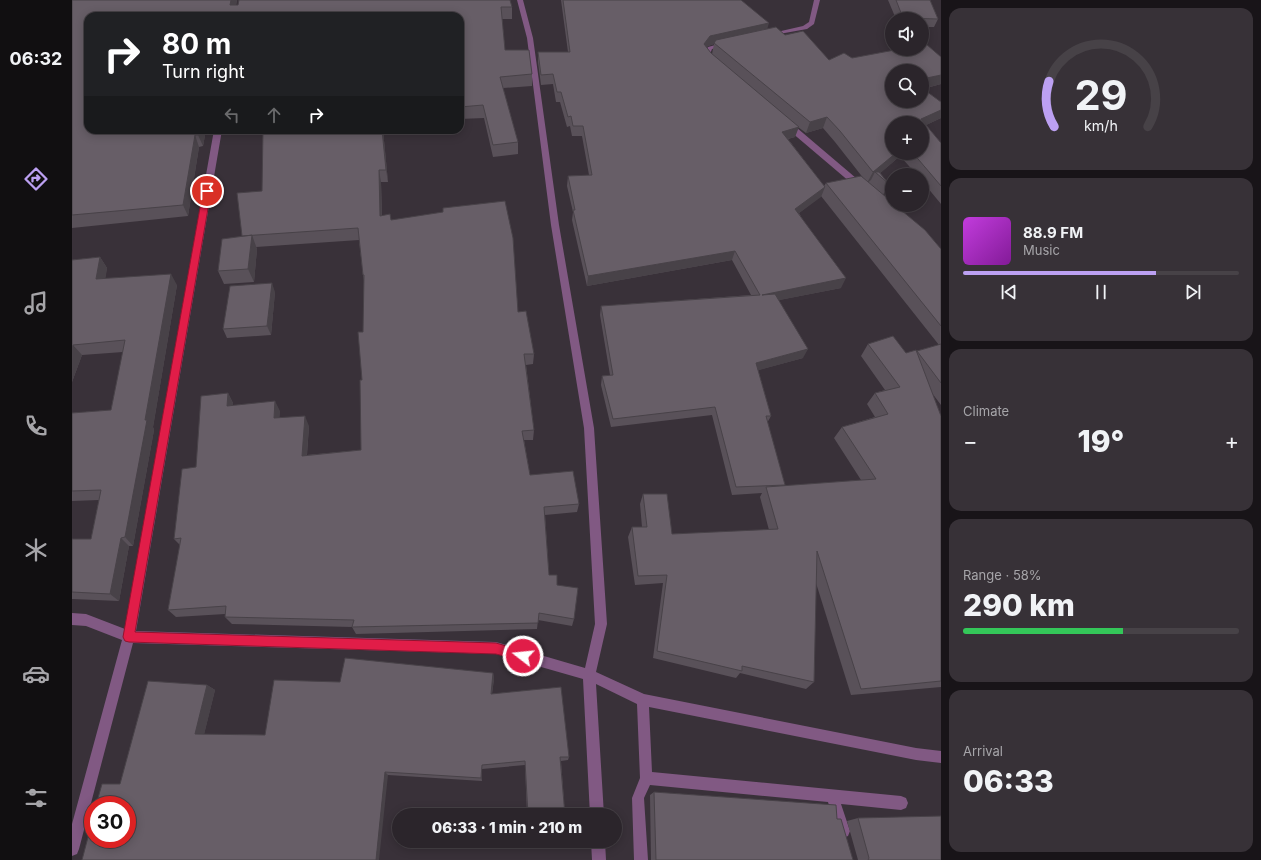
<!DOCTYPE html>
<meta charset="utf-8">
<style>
:root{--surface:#2b252b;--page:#373137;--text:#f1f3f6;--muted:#a6a5a9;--line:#474247;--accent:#bca0f2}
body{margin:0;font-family:Inter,sans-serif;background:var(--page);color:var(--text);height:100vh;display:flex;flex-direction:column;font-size:15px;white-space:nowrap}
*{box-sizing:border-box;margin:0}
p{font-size:13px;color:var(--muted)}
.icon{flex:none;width:22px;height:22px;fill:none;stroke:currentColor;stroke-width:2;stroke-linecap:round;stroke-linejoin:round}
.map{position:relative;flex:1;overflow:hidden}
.panel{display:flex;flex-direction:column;gap:8px;padding:8px;background:#181418;width:320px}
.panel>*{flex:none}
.guide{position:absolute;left:12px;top:12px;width:380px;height:122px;border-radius:12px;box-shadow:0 2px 10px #0003,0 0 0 1px var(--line);background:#202124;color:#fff;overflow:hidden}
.buttons{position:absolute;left:813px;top:12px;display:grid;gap:8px}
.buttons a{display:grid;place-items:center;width:44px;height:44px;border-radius:50%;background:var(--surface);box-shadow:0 2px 10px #0003,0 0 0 1px var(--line);font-size:20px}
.speed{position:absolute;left:12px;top:796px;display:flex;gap:8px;font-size:20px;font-weight:700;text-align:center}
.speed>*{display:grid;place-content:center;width:52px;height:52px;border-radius:50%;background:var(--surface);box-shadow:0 2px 10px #0003,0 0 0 1px var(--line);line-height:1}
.speed .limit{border:6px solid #d22;background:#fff;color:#111}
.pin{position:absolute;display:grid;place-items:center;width:34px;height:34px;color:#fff;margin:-17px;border:2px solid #fff;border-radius:50%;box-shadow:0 1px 4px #0007}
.me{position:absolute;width:44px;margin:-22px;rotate:286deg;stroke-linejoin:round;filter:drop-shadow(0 0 3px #0008)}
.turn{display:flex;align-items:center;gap:14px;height:84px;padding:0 12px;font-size:18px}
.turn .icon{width:52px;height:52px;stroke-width:2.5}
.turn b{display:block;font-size:28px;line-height:34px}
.lanes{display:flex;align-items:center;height:38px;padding:0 12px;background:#0003;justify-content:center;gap:20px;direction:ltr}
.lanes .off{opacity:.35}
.big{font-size:30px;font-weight:800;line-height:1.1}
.panel .widget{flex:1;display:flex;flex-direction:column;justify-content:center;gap:6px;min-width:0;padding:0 14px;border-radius:12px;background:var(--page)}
.panel .dial{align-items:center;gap:0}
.dial svg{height:104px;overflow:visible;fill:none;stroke:var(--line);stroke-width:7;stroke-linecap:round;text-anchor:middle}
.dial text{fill:var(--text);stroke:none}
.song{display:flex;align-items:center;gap:12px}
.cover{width:48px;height:48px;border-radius:6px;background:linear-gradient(135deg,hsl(290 70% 55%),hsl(290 70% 35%))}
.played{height:4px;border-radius:2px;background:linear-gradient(90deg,var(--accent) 70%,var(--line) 70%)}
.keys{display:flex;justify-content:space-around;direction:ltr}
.heat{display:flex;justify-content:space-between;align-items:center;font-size:22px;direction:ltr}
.charge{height:6px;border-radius:3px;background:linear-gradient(90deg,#34c759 58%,var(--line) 0)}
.trip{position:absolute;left:320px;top:808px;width:230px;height:40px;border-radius:20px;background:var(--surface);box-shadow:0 2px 10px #0003,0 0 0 1px var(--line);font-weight:800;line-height:40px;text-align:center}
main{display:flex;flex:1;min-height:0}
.tab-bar{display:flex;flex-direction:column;width:72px;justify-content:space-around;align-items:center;background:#110f11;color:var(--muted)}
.tab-bar .icon{width:28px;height:28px}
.tab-bar .on{color:var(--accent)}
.tab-bar b{font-size:18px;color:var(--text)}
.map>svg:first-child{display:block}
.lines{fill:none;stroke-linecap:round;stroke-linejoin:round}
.minor{fill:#815983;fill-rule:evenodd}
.wall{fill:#595159;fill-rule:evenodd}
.shaded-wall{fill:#484248}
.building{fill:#675e67;stroke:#484248}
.route{fill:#e11d48;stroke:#92132f}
</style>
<main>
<nav class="tab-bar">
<b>06:32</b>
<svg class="icon on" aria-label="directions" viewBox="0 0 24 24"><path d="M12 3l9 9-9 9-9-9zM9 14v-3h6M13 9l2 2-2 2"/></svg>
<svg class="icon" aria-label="music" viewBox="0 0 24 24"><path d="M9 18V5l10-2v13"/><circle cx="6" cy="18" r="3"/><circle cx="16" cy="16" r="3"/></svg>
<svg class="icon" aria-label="phone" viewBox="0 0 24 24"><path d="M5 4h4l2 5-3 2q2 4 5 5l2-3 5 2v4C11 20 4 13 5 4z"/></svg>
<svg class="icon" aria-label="climate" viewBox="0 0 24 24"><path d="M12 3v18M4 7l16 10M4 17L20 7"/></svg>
<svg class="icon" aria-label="car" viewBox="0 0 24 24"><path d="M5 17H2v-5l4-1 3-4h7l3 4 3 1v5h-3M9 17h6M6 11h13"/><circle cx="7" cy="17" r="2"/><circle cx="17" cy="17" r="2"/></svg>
<svg class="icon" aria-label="filters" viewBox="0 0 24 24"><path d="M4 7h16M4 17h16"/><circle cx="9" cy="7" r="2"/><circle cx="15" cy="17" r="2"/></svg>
</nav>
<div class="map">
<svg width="869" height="860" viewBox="0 0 869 860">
<rect width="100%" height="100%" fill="#393139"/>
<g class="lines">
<path class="minor" d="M 445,0 L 451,0 L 461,38 L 487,225 L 522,428 L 535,624 L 524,672 L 572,694 L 844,748 L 869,751 L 869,763 L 844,760 L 577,707 L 580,772 L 829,796 L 834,798 L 836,803 L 834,808 L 829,810 L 769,804 L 778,831 L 776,836 L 771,838 L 766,836 L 756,802 L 578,785 L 572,798 L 576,860 L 562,860 L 560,798 L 568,778 L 565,704 L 524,684 L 532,815 L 518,815 L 511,679 L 424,654 L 61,643 L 7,849 L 5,854 L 0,856 L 0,824 L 50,640 L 14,626 L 0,625 L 0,613 L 14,614 L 53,629 L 142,130 L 150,130 L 64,631 L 424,642 L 513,668 L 523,624 L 512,428 L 479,225 L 455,38 Z
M 742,0 L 748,0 L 742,24 L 735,29 L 696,36 L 696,34 L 731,26 L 737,22 Z
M 655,42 L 657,43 L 657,45 L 640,49 L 638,54 L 642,59 L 641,60 L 637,60 L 631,54 L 636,47 Z
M 712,122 L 718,122 L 791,184 L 791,188 L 785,188 L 712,126 Z
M 519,841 L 533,841 L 534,860 L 520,860 Z"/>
</g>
<path class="wall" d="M 0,0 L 165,0 L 164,5 L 440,7 L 440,19 L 430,19 L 433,50 L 460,74 L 460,86 L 431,88 L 446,142 L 446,154 L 421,157 L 412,118 L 388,119 L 388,16 L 16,16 L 134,130 L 131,146 L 127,147 L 116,216 L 0,228 Z
M 489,0 L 669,0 L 695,29 L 713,35 L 757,60 L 780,58 L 869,57 L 869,84 L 851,89 L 869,110 L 869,118 L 854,125 L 869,143 L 869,204 L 850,181 L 850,175 L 845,175 L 828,156 L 808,173 L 817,184 L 811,195 L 869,249 L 869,405 L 860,393 L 869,416 L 869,687 L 779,695 L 744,583 L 742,682 L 734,689 L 668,673 L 664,678 L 581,658 L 591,583 L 563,585 L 556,537 L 560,527 L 570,527 L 568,504 L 571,494 L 600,534 L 697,530 L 688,497 L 690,493 L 660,495 L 640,415 L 539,427 L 529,385 L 530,376 L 538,375 L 528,315 L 529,306 L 679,295 L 660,260 L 515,286 L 500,220 L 501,212 L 495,186 L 496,176 L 517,175 L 510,136 L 500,136 L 498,126 L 495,127 L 488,102 L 484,102 L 481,84 L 469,85 L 466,62 L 466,52 L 496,52 ZM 642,44 L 640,54 L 634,47 L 636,46 ZM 850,123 L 850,153 L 820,153 ZM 726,127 L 734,133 L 751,128 L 763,142 L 792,179 L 754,183 L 752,186 L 716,139 L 723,137 ZM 749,196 L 867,345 L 844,351 L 834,353 L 796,344 L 789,356 L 813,390 L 803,393 L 795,404 L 803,417 L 770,427 L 762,438 L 789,480 L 712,486 L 713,485 L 695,423 L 699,416 L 686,370 L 731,358 L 707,300 L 769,288 L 727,213 Z
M 816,0 L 858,0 L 866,19 L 862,27 L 850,27 L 850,19 L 824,19 Z
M 311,130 L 316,182 L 309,182 L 310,215 L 319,220 L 446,312 L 462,354 L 461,364 L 454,365 L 462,430 L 461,440 L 452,440 L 458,475 L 507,504 L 505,512 L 473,515 L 477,575 L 485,585 L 502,619 L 500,626 L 466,620 L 465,629 L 284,634 L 280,627 L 160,624 L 153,617 L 153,614 L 104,617 L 96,610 L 108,545 L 102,539 L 124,467 L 156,393 L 161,403 L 161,405 L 208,411 L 207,417 L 237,426 L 235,455 L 289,450 L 292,281 L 291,275 L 287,240 L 184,247 L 185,249 L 182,282 L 152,284 L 146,271 L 170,237 L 170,236 L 190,191 Z
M 28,257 L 35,268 L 33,278 L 105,285 L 81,427 L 82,430 L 61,546 L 57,546 L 47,601 L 0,599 L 0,539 L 19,539 L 27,500 L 0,501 L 0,413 L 39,410 L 51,352 L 10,355 L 0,382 L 0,260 Z
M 203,292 L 199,335 L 155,338 L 151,329 Z
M 421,673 L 422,679 L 420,694 L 497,757 L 496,760 L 489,761 L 493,815 L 455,815 L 453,765 L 410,769 L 410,781 L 316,775 L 48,784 L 135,685 L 143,690 L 132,734 L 193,735 L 268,682 Z
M 582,792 L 765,819 L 781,860 L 579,860 L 578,795 Z
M 786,818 L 869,860 L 786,860 L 775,821 Z"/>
<path class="shaded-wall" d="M 159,0 L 165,0 L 162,16 L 158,5 Z
M 697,23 L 694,33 L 642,43 L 642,44 L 636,46 L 630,54 L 632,44 L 638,36 Z
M 869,75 L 869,84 L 850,89 L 850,79 Z
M 869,110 L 869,118 L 850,127 L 849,119 Z
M 755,117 L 751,128 L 734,133 L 738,122 Z
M 727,127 L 723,137 L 707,141 L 710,132 Z
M 127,130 L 134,130 L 131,146 L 126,135 Z
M 310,130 L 311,130 L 316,182 L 314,170 Z
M 123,135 L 127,147 L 116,216 L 111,205 Z
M 824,153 L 829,153 L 828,156 L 806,175 L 803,172 L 799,180 L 795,183 L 801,172 Z
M 307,170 L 309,182 L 310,227 L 308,216 Z
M 753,187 L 749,197 L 719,219 L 723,209 Z
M 180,235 L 185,249 L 182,282 L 176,269 Z
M 663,251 L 660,260 L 515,286 L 516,276 Z
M 28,257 L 35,268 L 32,290 L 24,279 Z
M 99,274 L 105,285 L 81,427 L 82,430 L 61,546 L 53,537 L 73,420 Z
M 774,278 L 769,288 L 687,304 L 690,295 Z
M 200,283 L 203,292 L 199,335 L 195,326 Z
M 1,345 L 10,355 L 0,382 L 0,349 Z
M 736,349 L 731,358 L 680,372 L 684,363 Z
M 156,393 L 161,403 L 160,416 L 155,406 Z
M 203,401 L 208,411 L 207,428 L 202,418 Z
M 233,416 L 237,426 L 234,465 L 230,456 Z
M 49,538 L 57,546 L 47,601 L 38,594 Z
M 421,673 L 422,679 L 419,699 L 419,694 Z
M 135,685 L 143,690 L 131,739 L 123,734 Z
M 410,765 L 410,781 L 409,778 Z
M 313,772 L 316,775 L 307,860 L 304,860 Z"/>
<path class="building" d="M 0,0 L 159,0 L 158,5 L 166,5 L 167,0 L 438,0 L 440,7 L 429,7 L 433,50 L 457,50 L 460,74 L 428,77 L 446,142 L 421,145 L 411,105 L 388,107 L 388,16 L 16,16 L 16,130 L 127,130 L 126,135 L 123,135 L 111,205 L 0,215 Z
M 491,0 L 669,0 L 697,23 L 638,36 L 632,44 L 639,53 L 727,127 L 710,132 L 753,187 L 723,209 L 774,278 L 690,295 L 703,294 L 736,349 L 684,363 L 699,416 L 694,416 L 713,485 L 664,487 L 643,407 L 541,419 L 530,376 L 541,375 L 529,306 L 688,295 L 663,251 L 516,276 L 501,210 L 503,210 L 496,176 L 520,175 L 511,126 L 501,126 L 499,116 L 496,117 L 489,92 L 485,92 L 481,74 L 469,75 L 466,52 L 498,52 Z
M 824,0 L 858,0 L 866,19 L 831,18 Z
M 704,27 L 713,35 L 731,31 L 757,60 L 772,53 L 780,58 L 828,49 L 850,49 L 850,45 L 854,44 L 869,57 L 869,75 L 850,79 L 850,71 L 820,71 L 820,101 L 850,101 L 850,88 L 869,102 L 869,110 L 849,119 L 869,143 L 869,186 L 841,153 L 850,153 L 850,123 L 820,123 L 820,153 L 824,153 L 801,172 L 768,131 L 755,117 L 738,122 L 642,43 L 644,40 Z
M 191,130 L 310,130 L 314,170 L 307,170 L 308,216 L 318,214 L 319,220 L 371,212 L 371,208 L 433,201 L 441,238 L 446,312 L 454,311 L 462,354 L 452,354 L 462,430 L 450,431 L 458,475 L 501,471 L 507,504 L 472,507 L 477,575 L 485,575 L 485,585 L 506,588 L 502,619 L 467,613 L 466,623 L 280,627 L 282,620 L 153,617 L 154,606 L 96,610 L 109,538 L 102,539 L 110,469 L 124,467 L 129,396 L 156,393 L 155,406 L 203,401 L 202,418 L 233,416 L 230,456 L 289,450 L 288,380 L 290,380 L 286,332 L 291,332 L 292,275 L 291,275 L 286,228 L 170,236 L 165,193 L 190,191 Z
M 803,172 L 807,172 L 817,184 Z
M 789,176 L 820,202 L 820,205 L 823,205 L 853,230 L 869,249 L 869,326 L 754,183 Z
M 180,235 L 176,269 L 146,271 L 150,239 Z
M 28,257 L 24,279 L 99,274 L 73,420 L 75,420 L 53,537 L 49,538 L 38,594 L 0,592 L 0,539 L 19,539 L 29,490 L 0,491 L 0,413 L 39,410 L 53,340 L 1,345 L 0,349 L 0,260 Z
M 200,283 L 195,326 L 151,329 L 158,286 Z
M 821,336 L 834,353 L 844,350 L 869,416 L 869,681 L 789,689 L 745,551 L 742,682 L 670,666 L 670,671 L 585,651 L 595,575 L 566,576 L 560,527 L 575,527 L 571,494 L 595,494 L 600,534 L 706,529 L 694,487 L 804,479 L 770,427 L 816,414 L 803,393 L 828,387 L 796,344 Z
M 869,344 L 869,383 L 845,351 Z
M 273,658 L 421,673 L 419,694 L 489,687 L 497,757 L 488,757 L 493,815 L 456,815 L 453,761 L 410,765 L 409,778 L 313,772 L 304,860 L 10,860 L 21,818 L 21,839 L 55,839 L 55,805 L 24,805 L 30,784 L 48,784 L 76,681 L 135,685 L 123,734 L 193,735 L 202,680 L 268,682 Z
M 582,792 L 764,805 L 765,819 L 769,819 L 781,860 L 584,860 Z
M 869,816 L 869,860 L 796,860 L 797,858 L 786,818 Z"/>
<path class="route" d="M 135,189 L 139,191 L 63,632 L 424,643 L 455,652 L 456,656 L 455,660 L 451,661 L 424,654 L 57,642 L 53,641 L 51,637 L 131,191 Z"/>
</svg>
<div class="buttons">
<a><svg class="icon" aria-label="sound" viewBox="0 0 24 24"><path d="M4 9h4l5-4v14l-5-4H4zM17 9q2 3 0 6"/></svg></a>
<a><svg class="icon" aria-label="search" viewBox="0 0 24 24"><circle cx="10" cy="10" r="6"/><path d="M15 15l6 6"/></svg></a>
<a>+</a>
<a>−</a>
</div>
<div class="speed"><div class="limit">30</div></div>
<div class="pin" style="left:135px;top:191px;background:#d93025"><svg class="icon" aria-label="arrive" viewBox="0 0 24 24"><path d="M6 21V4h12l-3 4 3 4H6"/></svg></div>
<svg class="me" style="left:451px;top:656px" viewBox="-20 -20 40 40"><circle r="17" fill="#e11d48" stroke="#fff" stroke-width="3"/><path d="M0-11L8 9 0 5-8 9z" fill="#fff"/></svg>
<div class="trip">06:33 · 1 min · 210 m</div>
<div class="guide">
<div class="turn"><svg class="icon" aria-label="right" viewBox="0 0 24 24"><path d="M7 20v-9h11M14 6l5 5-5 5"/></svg><div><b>80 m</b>Turn right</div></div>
<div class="lanes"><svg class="icon off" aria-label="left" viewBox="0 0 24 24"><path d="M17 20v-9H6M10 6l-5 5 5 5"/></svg><svg class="icon off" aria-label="ahead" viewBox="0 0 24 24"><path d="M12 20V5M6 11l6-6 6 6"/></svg><svg class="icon" aria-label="right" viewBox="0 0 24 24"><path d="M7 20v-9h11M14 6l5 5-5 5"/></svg></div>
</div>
</div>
<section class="panel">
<div class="widget dial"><svg viewBox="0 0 100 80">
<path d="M14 69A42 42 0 1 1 86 69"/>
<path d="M14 69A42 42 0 0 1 10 34" stroke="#bca0f2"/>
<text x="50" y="56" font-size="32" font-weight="700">29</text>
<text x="50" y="72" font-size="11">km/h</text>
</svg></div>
<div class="widget">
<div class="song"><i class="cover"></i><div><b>88.9 FM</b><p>Music</p></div></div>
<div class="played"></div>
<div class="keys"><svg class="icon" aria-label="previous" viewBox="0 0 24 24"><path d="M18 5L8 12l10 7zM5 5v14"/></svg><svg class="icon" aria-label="pause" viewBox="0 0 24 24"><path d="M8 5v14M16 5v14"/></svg><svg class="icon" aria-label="next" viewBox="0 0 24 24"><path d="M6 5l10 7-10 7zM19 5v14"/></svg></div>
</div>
<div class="widget"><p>Climate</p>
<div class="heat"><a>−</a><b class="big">19°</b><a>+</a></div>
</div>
<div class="widget"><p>Range · 58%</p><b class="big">290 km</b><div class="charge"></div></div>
<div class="widget"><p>Arrival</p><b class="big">06:33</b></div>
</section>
</main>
